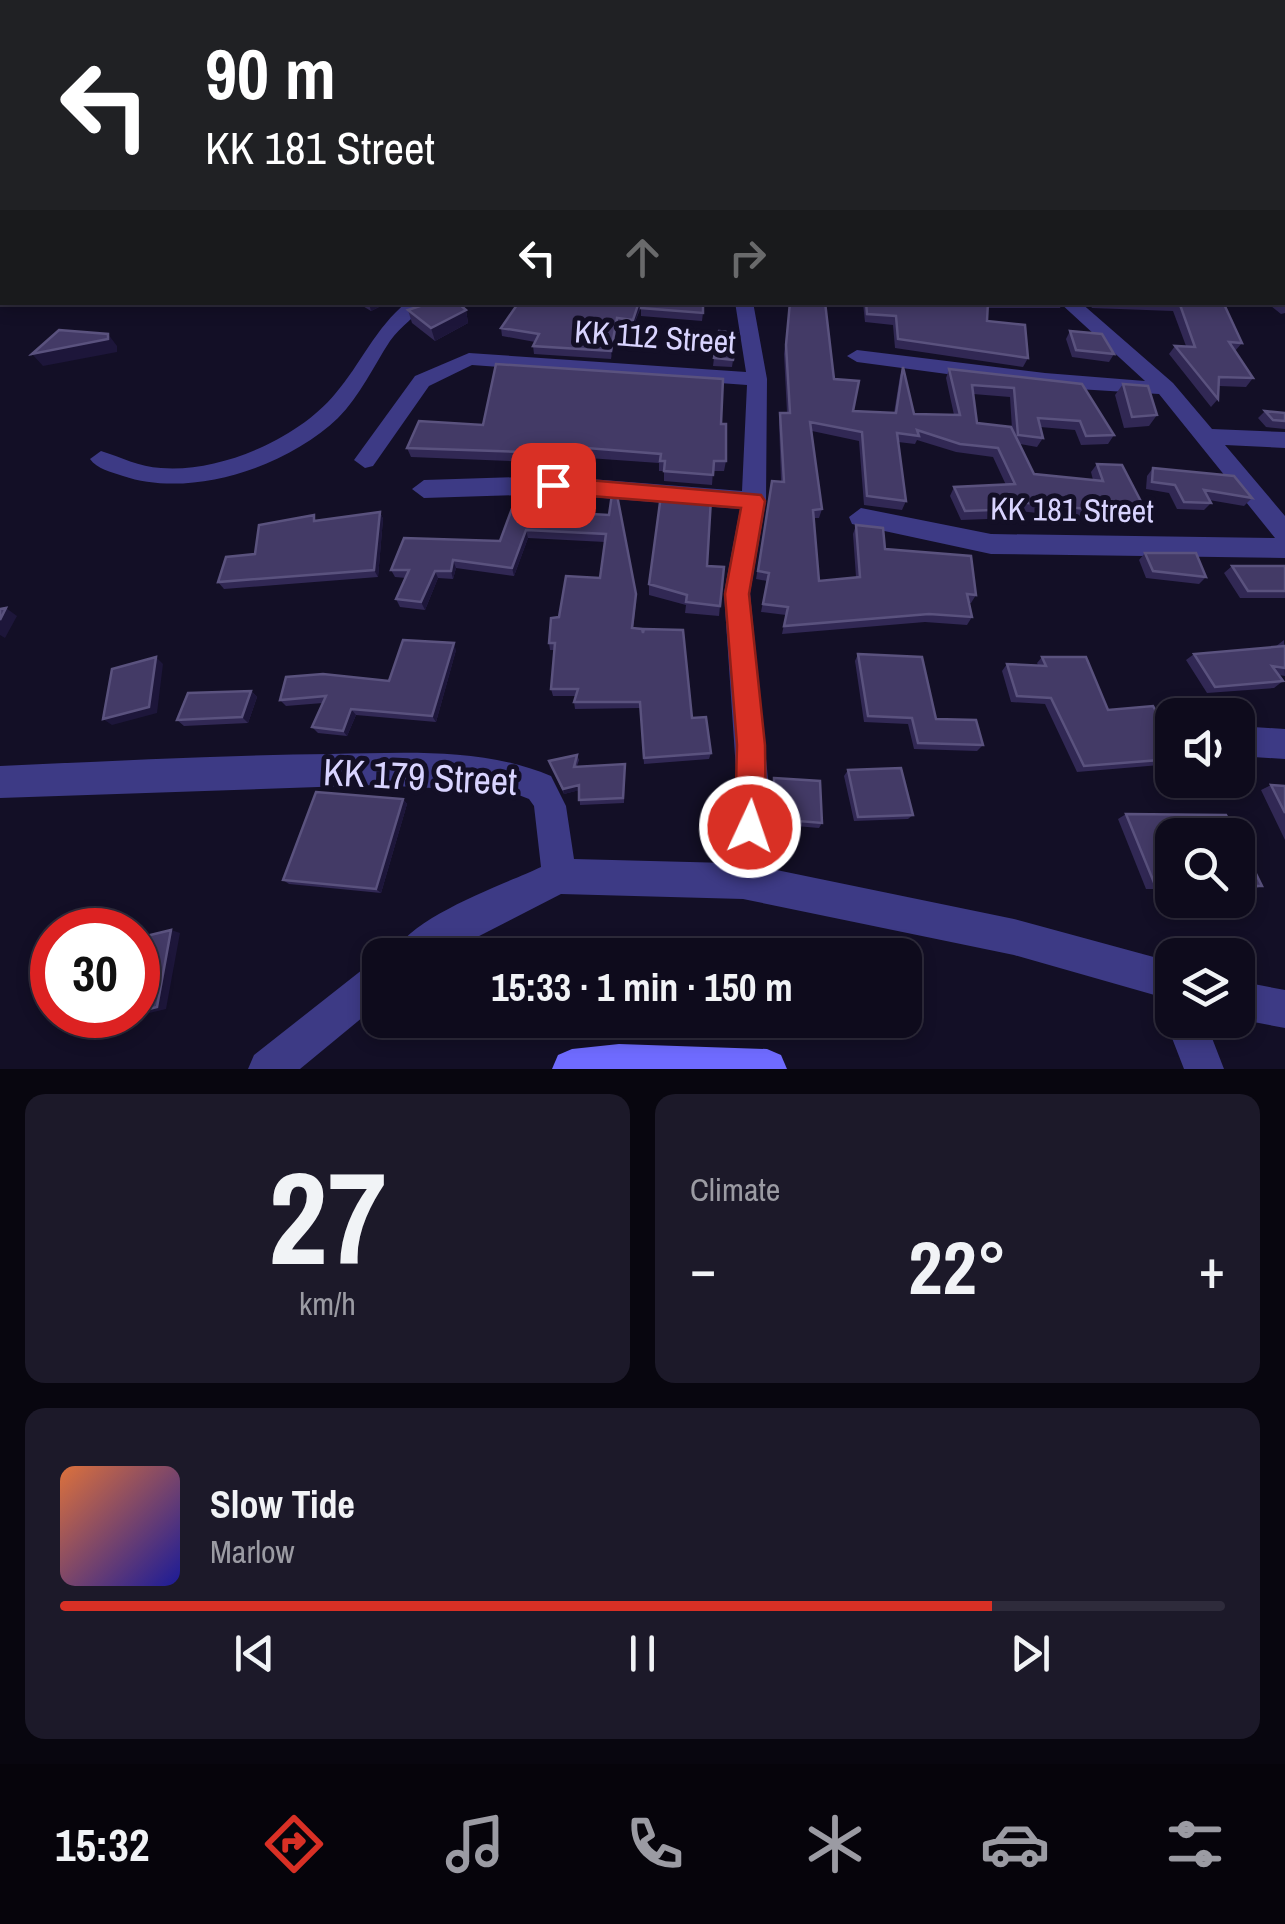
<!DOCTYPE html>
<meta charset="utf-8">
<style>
:root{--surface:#0e0b1c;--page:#1c1929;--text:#f1f3f6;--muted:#9b9ba3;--line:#2e2b3b;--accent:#d93025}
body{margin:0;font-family:"Archivo Narrow",sans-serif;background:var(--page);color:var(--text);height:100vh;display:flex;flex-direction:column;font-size:38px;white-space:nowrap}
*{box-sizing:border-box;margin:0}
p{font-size:32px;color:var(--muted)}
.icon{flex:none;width:55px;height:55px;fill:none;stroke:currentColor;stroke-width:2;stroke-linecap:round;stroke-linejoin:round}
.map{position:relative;height:1069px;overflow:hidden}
.panel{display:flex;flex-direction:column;gap:25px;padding:25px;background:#08060f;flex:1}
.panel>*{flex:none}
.guide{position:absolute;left:0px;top:0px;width:1285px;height:305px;box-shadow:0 5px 15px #0003,0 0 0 2px var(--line);background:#202124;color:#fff;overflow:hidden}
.buttons{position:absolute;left:1155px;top:698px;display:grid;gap:20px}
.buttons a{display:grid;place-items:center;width:100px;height:100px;border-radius:20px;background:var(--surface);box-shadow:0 5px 15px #0003,0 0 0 2px var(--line);font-size:50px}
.speed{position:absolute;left:30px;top:908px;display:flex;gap:20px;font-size:50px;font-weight:700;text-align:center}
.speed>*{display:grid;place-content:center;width:130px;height:130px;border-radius:50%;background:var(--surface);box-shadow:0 5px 15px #0003,0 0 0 2px var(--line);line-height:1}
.speed .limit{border:15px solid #d22;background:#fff;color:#111}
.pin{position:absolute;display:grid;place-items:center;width:85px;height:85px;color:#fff;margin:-42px;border-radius:20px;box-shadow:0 5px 15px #0006}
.me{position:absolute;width:110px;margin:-55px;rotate:3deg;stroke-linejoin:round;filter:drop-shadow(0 0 8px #0008)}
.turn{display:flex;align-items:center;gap:35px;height:210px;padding:0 40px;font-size:45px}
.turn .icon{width:130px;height:130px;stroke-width:2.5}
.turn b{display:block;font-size:70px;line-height:85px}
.lanes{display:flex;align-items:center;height:95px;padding:0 40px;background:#0003;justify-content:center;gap:50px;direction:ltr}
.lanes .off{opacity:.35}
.big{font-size:75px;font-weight:700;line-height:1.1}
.panel .tile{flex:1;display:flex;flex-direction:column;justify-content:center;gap:15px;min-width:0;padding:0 35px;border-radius:20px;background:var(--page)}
.panel .dial{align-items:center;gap:0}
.dial b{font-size:130px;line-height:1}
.song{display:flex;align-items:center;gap:30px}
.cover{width:120px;height:120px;border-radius:15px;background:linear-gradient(135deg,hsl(20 70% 55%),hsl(240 70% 35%))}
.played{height:10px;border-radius:5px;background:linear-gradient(90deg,var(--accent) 80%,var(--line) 80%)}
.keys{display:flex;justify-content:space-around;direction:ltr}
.heat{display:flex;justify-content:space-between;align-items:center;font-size:55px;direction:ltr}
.panel .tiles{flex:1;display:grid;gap:25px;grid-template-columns:1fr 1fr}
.tile:last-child{grid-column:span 2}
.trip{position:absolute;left:362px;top:938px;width:560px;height:100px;border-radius:20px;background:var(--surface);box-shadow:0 5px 15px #0003,0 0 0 2px var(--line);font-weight:700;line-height:100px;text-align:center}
.tabs{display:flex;height:160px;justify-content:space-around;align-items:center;background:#06040b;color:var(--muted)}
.tabs .icon{width:70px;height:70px}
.tabs .active{color:var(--accent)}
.tabs b{font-size:45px;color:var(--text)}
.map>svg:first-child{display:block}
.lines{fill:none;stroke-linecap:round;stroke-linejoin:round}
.street{fill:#3d3a85;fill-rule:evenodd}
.secondary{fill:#6f6bff;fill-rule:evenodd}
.wall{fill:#312854;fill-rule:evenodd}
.shaded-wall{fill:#1d163a}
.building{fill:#433a66;stroke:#5a527e;stroke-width:2.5}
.route{fill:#d93025;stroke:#8d1f18;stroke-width:2.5}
.labels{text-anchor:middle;stroke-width:10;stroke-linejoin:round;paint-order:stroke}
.street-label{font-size:32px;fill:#d9d4ff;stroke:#130f26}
.near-street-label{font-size:38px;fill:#d9d4ff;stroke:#130f26}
</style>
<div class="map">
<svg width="1285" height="1069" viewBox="0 0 1285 1069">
<rect width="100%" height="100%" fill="#130f26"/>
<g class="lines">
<path class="street" d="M 407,302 L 428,302 C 416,316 401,326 390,341 C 373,367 360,396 338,418 C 287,467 191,499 123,476 C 111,472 97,469 90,459 L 101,451 C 121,457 139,467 161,468 C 219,473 298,439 335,394 C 361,364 375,328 407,302 Z
M 735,302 L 753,302 L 767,379 L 766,501 L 750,593 L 770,800 L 762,867 L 1014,919 L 1172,962 L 1172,1000 L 1014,955 L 743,899 L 561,894 L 442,955 L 393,955 C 409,917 503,885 541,867 L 534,806 L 529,799 L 511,792 L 375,785 L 0,798 L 0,766 C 110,761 221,755 331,754 C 404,753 483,747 551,776 L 566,806 L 574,859 L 728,863 L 738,800 L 724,593 L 740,509 L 553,494 L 424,498 L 412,489 L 424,480 L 553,476 L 742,491 L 747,385 L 472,365 L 429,386 L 373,466 L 365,468 L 354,460 L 415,376 L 469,353 L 746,372 Z
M 1059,302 L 1080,302 L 1173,383 L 1212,429 L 1285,432 L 1285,448 L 1225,445 L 1285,516 L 1285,558 L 991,554 L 852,524 L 849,517 L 861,508 L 991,534 L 1275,538 L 1159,394 L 1045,387 L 857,362 L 847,356 L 857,350 L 1045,373 L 1145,381 Z
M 1238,726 L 1285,729 L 1285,759 L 1238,756 Z
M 380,960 L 380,1003 L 300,1069 L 248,1069 L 254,1055 L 367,966 Z
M 1238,981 L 1285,990 L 1285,1028 L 1238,1019 Z
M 1171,1006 L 1172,1020 L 1205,1020 L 1224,1069 L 1184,1069 L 1165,1020 Z"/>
<path class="secondary" d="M 619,1044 L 767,1049 L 781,1055 L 787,1069 L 552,1069 L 558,1055 L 572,1049 Z"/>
</g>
<path class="wall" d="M 1282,281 L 1285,281 L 1285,313 L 1281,314 L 1266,302 L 1282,302 Z
M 356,302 L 389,302 L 371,311 Z
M 501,302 L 517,302 L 517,305 L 703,302 L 703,313 L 702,321 L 641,316 L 641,307 L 633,327 L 617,326 L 611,359 L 534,354 L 533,346 L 535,342 L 502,336 L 501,328 L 517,305 Z
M 790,302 L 853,411 L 894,413 L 900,376 L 903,367 L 914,414 L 954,415 L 946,378 L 949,369 L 1082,384 L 1114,435 L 1108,444 L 1081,445 L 1075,430 L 1040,427 L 1043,438 L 1037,447 L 1020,444 L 1034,474 L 1093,480 L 1091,472 L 1097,464 L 1148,515 L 1140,524 L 1019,511 L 1015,518 L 961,520 L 950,496 L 954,487 L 1006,485 L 993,457 L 956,452 L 917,440 L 915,444 L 898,442 L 906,501 L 902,510 L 864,505 L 859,441 L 812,431 L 822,509 L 819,518 L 813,518 L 819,581 L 856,577 L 853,534 L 856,525 L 885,549 L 976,595 L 971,603 L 969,603 L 972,617 L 967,625 L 925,622 L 782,634 L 786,615 L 761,612 L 767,581 L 756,579 L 772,481 L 781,481 L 779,422 L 780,413 L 787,413 L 784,354 ZM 973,394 L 1010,397 L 1012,429 L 977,423 Z
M 1063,302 L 1060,308 L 988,308 L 987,321 L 1028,358 L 1023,367 L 895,348 L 893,325 L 865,322 L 863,303 Z
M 1088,302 L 1223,302 L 1242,343 L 1235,351 L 1253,378 L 1246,387 L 1219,386 L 1218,399 L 1211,407 L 1169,354 L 1175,346 L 1186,346 L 1173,311 L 1092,308 Z
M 408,310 L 466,310 L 468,323 L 435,341 L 412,323 Z
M 1070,331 L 1114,354 L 1109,362 L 1072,357 L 1066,339 Z
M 737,333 L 732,367 L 713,366 L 714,358 Z
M 1123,384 L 1157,415 L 1149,426 L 1124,428 L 1115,395 Z
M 1265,411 L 1285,413 L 1285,429 L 1266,427 L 1258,418 Z
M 483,425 L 726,461 L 724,471 L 713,471 L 712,485 L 664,481 L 664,471 L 659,471 L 659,463 L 588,458 L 586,464 L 411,457 L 407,448 Z
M 1153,468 L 1252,498 L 1244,506 L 1209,500 L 1211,503 L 1204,510 L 1177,509 L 1169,493 L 1146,489 L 1147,476 Z
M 561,508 L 560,512 L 609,515 L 636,602 L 633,628 L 692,718 L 711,753 L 709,759 L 644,764 L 640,708 L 575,709 L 574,702 L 576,696 L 553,696 L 551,689 L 555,650 L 550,650 L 549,643 L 559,617 L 600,578 L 605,542 L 528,538 L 514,576 L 456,568 L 453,579 L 438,578 L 425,610 L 400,607 L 396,599 L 406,578 L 395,577 L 391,570 L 500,541 Z
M 380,512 L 383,519 L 378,577 L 224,589 L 218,582 L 255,554 L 317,520 Z
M 1145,553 L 1206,577 L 1199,584 L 1146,578 L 1139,560 Z
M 707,566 L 720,606 L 719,616 L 685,613 L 686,605 L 649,595 L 649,584 Z
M 1232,566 L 1285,566 L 1285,598 L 1240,598 L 1224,573 Z
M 1284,640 L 1285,676 L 1279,675 L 1283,681 L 1274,688 L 1207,693 L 1186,660 L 1194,654 L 1275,647 Z
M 456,650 L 436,722 L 356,715 L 347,736 L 318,733 L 312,727 L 323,703 L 286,706 L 280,700 L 389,681 Z
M 858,654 L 936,719 L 983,745 L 977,751 L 914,749 L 908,724 L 864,722 L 855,661 Z
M 1042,657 L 1108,710 L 1172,740 L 1172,764 L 1077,772 L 1045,704 L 1011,702 L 1002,671 L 1007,664 L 1038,665 L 1037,663 Z
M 251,691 L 257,697 L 248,723 L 184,726 L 177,720 Z
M 577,755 L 579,760 L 577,766 L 625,764 L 624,803 L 580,805 L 579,790 L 564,794 L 549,761 Z
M 848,770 L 913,815 L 908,819 L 854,821 L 844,776 Z
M 774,778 L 822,823 L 819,828 L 772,824 L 772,783 Z
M 1271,785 L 1285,786 L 1285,840 L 1261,790 Z
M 403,799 L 407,804 L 381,893 L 289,884 L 283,880 Z
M 1126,814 L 1172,835 L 1172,889 L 1146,889 L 1118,819 Z
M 1238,837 L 1262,886 L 1251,890 L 1238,889 Z"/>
<path class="shaded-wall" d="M 371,302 L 389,302 L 371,311 L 369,304 Z
M 639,302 L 642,302 L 633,327 L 633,320 Z
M 466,310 L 468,323 L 435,341 L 431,328 Z
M 617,318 L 617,326 L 611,359 L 611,351 Z
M 108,334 L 117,346 L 117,352 L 43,366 L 32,354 Z
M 380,512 L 383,519 L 378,577 L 374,570 Z
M 526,530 L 528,538 L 514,576 L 512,568 Z
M 453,560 L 456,568 L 453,579 L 451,571 Z
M 435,571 L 438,578 L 425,610 L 421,602 Z
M 6,608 L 17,616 L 5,638 L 0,635 L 0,620 Z
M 454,643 L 456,650 L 436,722 L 432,716 Z
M 156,657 L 163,664 L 157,713 L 112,725 L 103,719 Z
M 251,691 L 257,697 L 248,723 L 242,717 Z
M 351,709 L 356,715 L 347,736 L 343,731 Z
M 579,785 L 580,790 L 564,794 L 563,789 Z
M 403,799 L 407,804 L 381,893 L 376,889 Z
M 171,930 L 180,933 L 166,1009 L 99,1025 L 88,1023 L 123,1015 L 138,1015 L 138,1012 Z"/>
<path class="building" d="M 0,128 L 2,128 L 2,160 L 0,160 Z
M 1282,128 L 1285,128 L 1285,158 L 1282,158 Z
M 1282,281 L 1285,281 L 1285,303 L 1282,301 Z
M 432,302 L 457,302 L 466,310 L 431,328 L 408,310 Z
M 519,302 L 639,302 L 633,320 L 617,318 L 611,351 L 533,346 L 539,334 L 501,328 Z
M 641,302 L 703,302 L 703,313 L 641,308 Z
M 790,302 L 825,302 L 834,379 L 859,381 L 853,411 L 896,413 L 903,367 L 914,414 L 960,415 L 949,369 L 1082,384 L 1114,435 L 1086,436 L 1080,421 L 1038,418 L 1043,438 L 1018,435 L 1014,388 L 972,385 L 977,423 L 1011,427 L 1034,474 L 1103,481 L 1097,464 L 1122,465 L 1148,515 L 1017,502 L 1021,509 L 965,511 L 954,487 L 1015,484 L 998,448 L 960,444 L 917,430 L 919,436 L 897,433 L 906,501 L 867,496 L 862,432 L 810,422 L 822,509 L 813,510 L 819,581 L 860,577 L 856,525 L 883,528 L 885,549 L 971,556 L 976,595 L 967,594 L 972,617 L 929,614 L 784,626 L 788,607 L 763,604 L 769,573 L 758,571 L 772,481 L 784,482 L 780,413 L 790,413 L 786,345 Z
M 866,302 L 988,302 L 987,321 L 1025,325 L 1028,358 L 898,339 L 896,316 L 867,314 Z
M 1179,302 L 1223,302 L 1242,343 L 1229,342 L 1253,378 L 1219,377 L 1218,399 L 1175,346 L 1195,347 Z
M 59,330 L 108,334 L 108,339 L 32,354 Z
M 719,331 L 737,333 L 733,360 L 714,358 Z
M 1070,331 L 1102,334 L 1114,354 L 1076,350 Z
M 496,364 L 723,379 L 721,424 L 726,424 L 726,461 L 714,461 L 713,475 L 664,471 L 665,461 L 660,461 L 661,454 L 587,448 L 586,454 L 407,448 L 419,421 L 483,425 Z
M 1123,384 L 1148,386 L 1157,415 L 1132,417 Z
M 1265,411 L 1285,413 L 1285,421 L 1273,420 Z
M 1153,468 L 1234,476 L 1252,498 L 1204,490 L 1211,503 L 1184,502 L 1175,485 L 1152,482 Z
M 612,494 L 617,495 L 636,594 L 632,628 L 642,629 L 643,633 L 644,629 L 683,630 L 692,718 L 706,717 L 711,753 L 644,758 L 640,702 L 574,702 L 578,689 L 551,689 L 555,643 L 549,643 L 551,618 L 559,617 L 566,576 L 600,578 L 606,534 L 526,530 L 512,568 L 453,560 L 451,571 L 435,571 L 421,602 L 396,599 L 409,570 L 391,570 L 404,538 L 500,541 L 517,495 L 560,500 L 556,512 L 609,515 Z
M 661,495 L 711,499 L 707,566 L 724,567 L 720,606 L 686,602 L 687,595 L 649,584 Z
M 380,512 L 374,570 L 218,582 L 226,557 L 255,554 L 259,525 L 314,515 L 314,521 Z
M 1145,553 L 1196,553 L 1206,577 L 1153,571 Z
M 1232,566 L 1285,566 L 1285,591 L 1248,591 Z
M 6,608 L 0,620 L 0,609 Z
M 403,640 L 454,643 L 432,716 L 351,709 L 343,731 L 312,727 L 326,696 L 280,700 L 286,677 L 323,674 L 389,681 Z
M 1285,646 L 1285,668 L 1272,666 L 1283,681 L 1215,687 L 1194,654 Z
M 858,654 L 922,657 L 936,719 L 976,720 L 983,745 L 918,743 L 912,718 L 868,716 Z
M 156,657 L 149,707 L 103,719 L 112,669 Z
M 1042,657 L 1086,657 L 1108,710 L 1153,706 L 1172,740 L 1172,759 L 1084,766 L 1051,698 L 1017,696 L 1007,664 L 1046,666 Z
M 251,691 L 242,717 L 177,720 L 188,693 Z
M 577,755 L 574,767 L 625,764 L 623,798 L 579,800 L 579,785 L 563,789 L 549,761 Z
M 901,768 L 913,815 L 858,817 L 848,770 Z
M 774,778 L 820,781 L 822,823 L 774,819 Z
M 1271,785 L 1285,786 L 1285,813 Z
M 316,792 L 403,799 L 376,889 L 283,880 Z
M 1126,814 L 1226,815 L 1237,835 L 1172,835 L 1172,885 L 1155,885 Z
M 1238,837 L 1262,886 L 1238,886 Z
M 171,930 L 157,1007 L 138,1012 L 138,938 Z
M 90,1015 L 123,1015 L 88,1023 Z"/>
<linearGradient id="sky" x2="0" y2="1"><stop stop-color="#0a0815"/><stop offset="0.46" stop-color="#333752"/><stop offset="1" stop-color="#333752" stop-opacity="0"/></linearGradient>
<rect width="1285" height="278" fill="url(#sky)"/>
<path class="route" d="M 553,477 L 761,495 L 765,501 L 749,594 L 765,745 L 766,827 L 761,838 L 750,842 L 740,838 L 735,827 L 737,745 L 725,594 L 741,508 L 553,493 L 542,485 Z"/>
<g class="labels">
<g class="street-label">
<text transform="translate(655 337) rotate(4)" y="11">KK 112 Street</text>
<text transform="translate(1072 510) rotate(1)" y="11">KK 181 Street</text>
</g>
<g class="near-street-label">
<text transform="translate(420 777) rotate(3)" y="13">KK 179 Street</text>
</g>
</g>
</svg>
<div class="buttons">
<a><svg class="icon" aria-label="sound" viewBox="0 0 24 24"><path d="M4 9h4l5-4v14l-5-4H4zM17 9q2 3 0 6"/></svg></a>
<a><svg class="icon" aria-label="search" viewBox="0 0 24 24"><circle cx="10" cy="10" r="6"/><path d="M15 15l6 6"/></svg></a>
<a><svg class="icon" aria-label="layers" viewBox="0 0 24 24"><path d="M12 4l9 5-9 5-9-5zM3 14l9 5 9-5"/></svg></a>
</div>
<div class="speed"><div class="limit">30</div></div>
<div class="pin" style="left:553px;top:485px;background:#d93025"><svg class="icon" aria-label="arrive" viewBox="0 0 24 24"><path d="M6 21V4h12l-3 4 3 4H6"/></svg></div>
<svg class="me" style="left:750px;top:827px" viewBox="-20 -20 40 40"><circle r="17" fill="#d93025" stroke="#fff" stroke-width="3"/><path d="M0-11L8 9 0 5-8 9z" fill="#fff"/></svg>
<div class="trip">15:33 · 1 min · 150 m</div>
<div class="guide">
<div class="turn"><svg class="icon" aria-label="left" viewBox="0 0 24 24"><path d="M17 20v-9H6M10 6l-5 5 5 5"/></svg><div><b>90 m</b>KK 181 Street</div></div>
<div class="lanes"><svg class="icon" aria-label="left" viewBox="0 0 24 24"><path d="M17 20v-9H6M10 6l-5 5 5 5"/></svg><svg class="icon off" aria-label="ahead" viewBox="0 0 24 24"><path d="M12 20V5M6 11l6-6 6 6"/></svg><svg class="icon off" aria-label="right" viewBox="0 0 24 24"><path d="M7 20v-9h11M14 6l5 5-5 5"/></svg></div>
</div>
</div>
<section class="panel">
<div class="tiles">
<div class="tile dial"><b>27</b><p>km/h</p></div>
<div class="tile"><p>Climate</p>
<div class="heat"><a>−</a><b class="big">22°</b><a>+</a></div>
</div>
<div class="tile">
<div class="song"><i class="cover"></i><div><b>Slow Tide</b><p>Marlow</p></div></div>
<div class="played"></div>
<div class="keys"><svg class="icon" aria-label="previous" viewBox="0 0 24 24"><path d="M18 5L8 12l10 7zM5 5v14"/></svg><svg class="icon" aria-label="pause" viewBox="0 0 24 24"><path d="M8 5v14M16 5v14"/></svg><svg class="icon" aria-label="next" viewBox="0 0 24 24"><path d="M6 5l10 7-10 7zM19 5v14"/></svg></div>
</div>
</div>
</section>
<nav class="tabs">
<b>15:32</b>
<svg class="icon active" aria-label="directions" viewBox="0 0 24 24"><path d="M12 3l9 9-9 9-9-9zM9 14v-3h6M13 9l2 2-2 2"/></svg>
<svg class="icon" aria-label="music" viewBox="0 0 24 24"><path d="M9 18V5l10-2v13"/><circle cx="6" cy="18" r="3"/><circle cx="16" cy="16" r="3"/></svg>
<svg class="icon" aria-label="phone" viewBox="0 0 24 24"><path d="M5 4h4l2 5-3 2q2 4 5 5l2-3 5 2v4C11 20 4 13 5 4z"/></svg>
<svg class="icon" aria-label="climate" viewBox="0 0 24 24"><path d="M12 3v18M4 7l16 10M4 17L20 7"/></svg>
<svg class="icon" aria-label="car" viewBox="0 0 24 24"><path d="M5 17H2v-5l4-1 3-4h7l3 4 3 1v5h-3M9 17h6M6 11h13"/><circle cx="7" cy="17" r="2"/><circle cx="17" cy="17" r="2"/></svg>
<svg class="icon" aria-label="filters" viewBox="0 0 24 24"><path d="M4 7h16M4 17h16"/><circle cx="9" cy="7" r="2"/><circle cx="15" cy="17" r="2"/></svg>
</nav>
